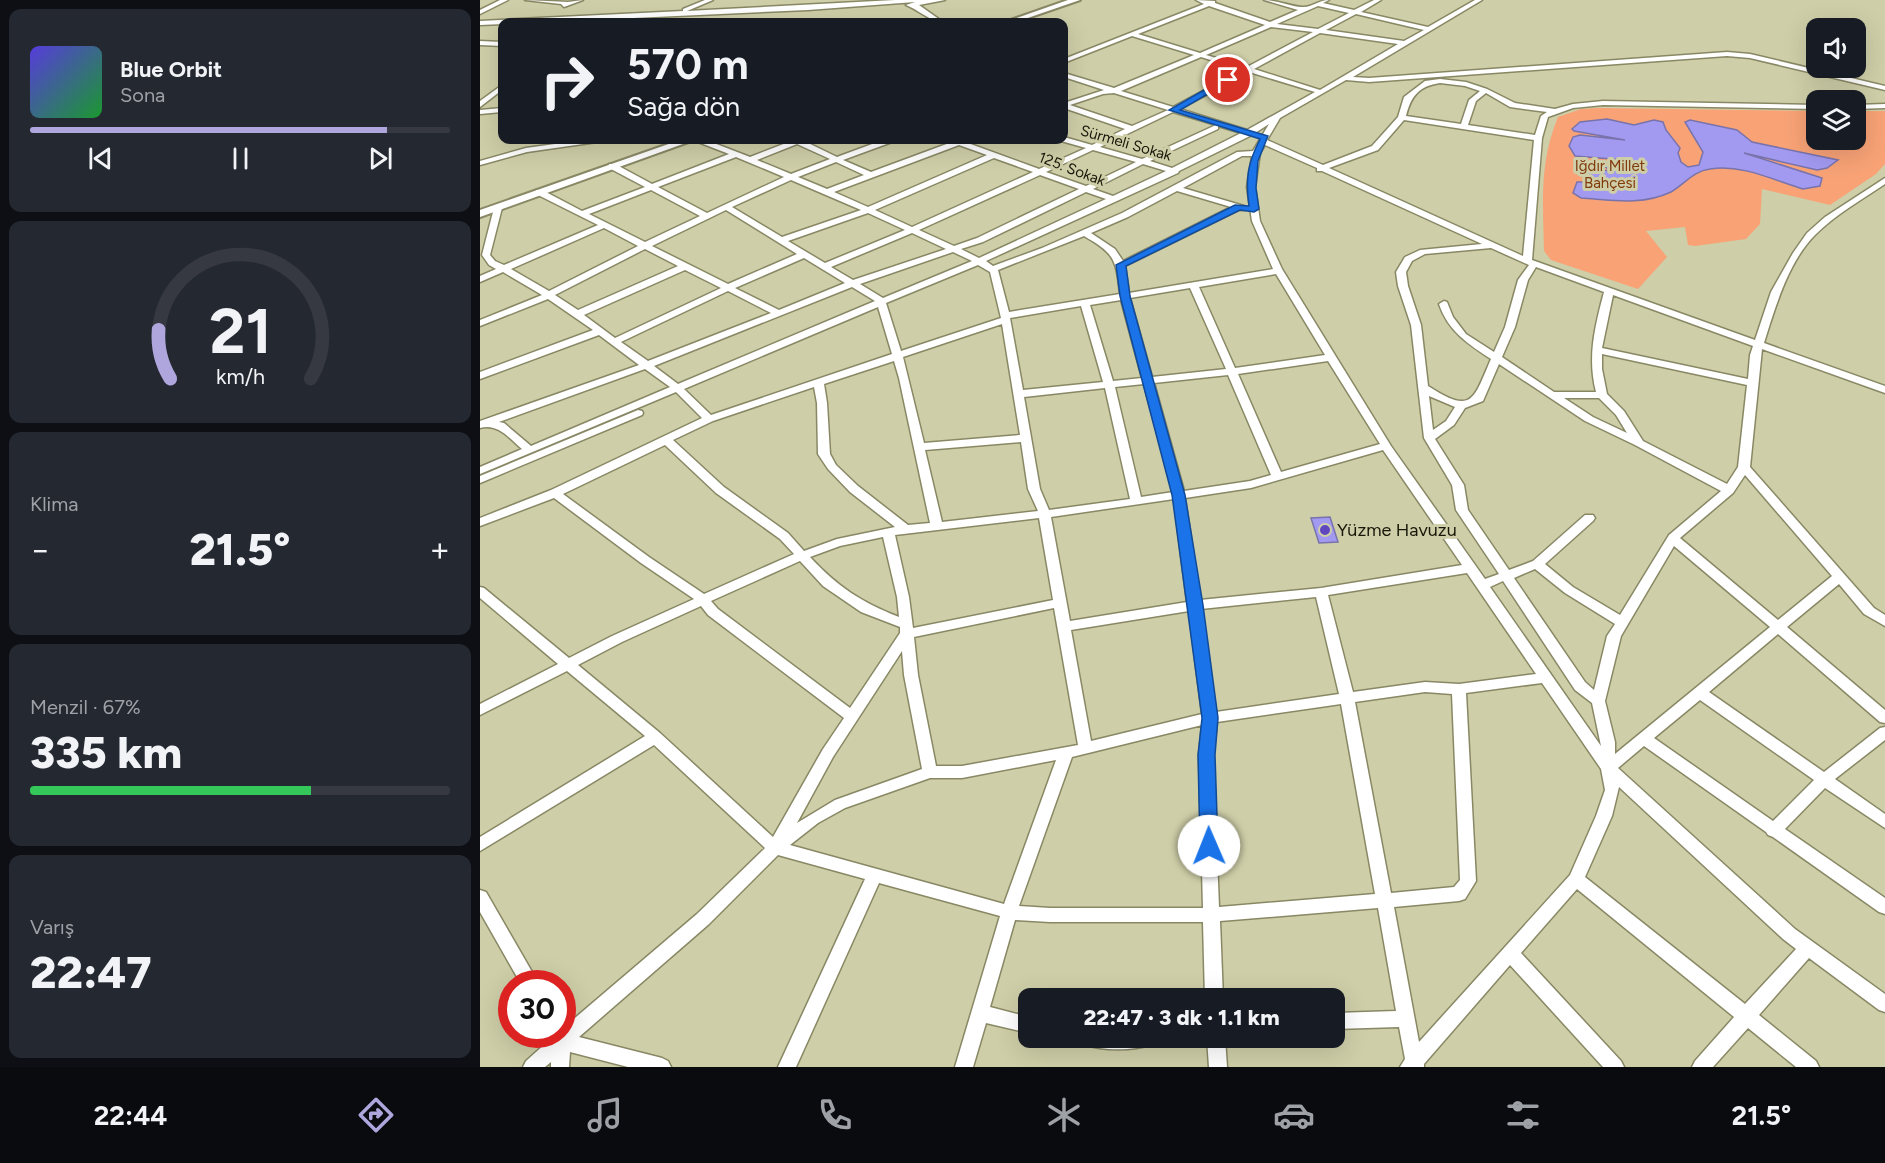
<!DOCTYPE html>
<html lang="tr">
<meta charset="utf-8">
<style>
:root{--surface:#171b24;--page:#242831;--text:#f1f3f6;--muted:#9ea1a6;--line:#363941;--accent:#afa6de}
body{margin:0;font-family:Figtree,sans-serif;background:var(--page);color:var(--text);height:100vh;display:flex;flex-direction:column;font-size:22px;white-space:nowrap}
*{box-sizing:border-box;margin:0}
p{font-size:20px;color:var(--muted)}
.icon{flex:none;width:33px;height:33px;fill:none;stroke:currentColor;stroke-width:2;stroke-linecap:round;stroke-linejoin:round}
.map{position:relative;flex:1;overflow:hidden}
.sheet{display:flex;flex-direction:column;gap:9px;padding:9px;background:#0d0f14;width:480px}
.sheet>*{flex:none}
.hud{position:absolute;left:18px;top:18px;width:570px;height:126px;border-radius:12px;box-shadow:0 6px 24px #0002;background:#171b24;color:var(--text);overflow:hidden}
.buttons{position:absolute;left:1326px;top:18px;display:grid;gap:12px}
.buttons a{display:grid;place-items:center;width:60px;height:60px;border-radius:12px;background:var(--surface);box-shadow:0 6px 24px #0002;font-size:30px}
.speed{position:absolute;left:18px;top:970px;display:flex;gap:12px;font-size:30px;font-weight:700;text-align:center}
.speed>*{display:grid;place-content:center;width:78px;height:78px;border-radius:50%;background:var(--surface);box-shadow:0 6px 24px #0002;line-height:1}
.speed .limit{border:9px solid #d22;background:#fff;color:#111}
.pin{position:absolute;display:grid;place-items:center;width:51px;height:51px;color:#fff;margin:-26px;border:3px solid #fff;border-radius:50%;box-shadow:0 2px 6px #0007}
.me{position:absolute;width:66px;margin:-33px;rotate:359deg;stroke-linejoin:round;filter:drop-shadow(0 0 4px #0008)}
.turn{display:flex;align-items:center;gap:21px;height:126px;padding:0 30px;font-size:27px}
.turn .icon{width:78px;height:78px;stroke-width:2.5}
.turn b{display:block;font-size:42px;line-height:51px}
.big{font-size:45px;font-weight:800;line-height:1.1}
.sheet .card{flex:1;display:flex;flex-direction:column;justify-content:center;gap:9px;min-width:0;padding:0 21px;border-radius:12px;background:var(--page)}
.sheet .dial{align-items:center;gap:0}
.dial svg{height:156px;overflow:visible;fill:none;stroke:var(--line);stroke-width:7;stroke-linecap:round;text-anchor:middle}
.dial text{fill:var(--text);stroke:none}
.song{display:flex;align-items:center;gap:18px}
.cover{width:72px;height:72px;border-radius:9px;background:linear-gradient(135deg,hsl(250 70% 55%),hsl(130 70% 35%))}
.played{height:6px;border-radius:3px;background:linear-gradient(90deg,var(--accent) 85%,var(--line) 85%)}
.keys{display:flex;justify-content:space-around;direction:ltr}
.heat{display:flex;justify-content:space-between;align-items:center;font-size:33px;direction:ltr}
.charge{height:9px;border-radius:4px;background:linear-gradient(90deg,#34c759 67%,var(--line) 0)}
.trip{position:absolute;left:538px;top:988px;width:327px;height:60px;border-radius:12px;background:var(--surface);box-shadow:0 6px 24px #0002;font-weight:800;line-height:60px;text-align:center}
.tab-bar{display:flex;height:96px;justify-content:space-around;align-items:center;background:#090b0e;color:var(--muted)}
.tab-bar .icon{width:42px;height:42px}
.tab-bar .active{color:var(--accent)}
.tab-bar b{font-size:27px;color:var(--text)}
main{display:flex;flex:1;min-height:0}
.map>svg:first-child{display:block}
.green{fill:#f8a276}
.water{fill:#a29af1;stroke:#7973ac;stroke-width:1.5}
.lines{fill:none;stroke-linecap:round;stroke-linejoin:round}
.minor-casing{stroke:#898865;stroke-width:3}
.highway-casing{stroke:#898865;stroke-width:4}
.minor{fill:#fff;fill-rule:evenodd}
.highway{fill:#fff;fill-rule:evenodd}
.route{fill:#1a73e8;stroke:#114b97;stroke-width:1.5}
.poi-dot{fill:#5f47c0;stroke:#cecea8;stroke-width:2}
.labels{text-anchor:middle;stroke-width:6;stroke-linejoin:round;paint-order:stroke}
.far-street-label{font-size:15px;fill:#18180a;stroke:#cecea8}
.far-park-label{font-size:15px;fill:#813a0d;stroke:#cecea8}
.poi-label{font-size:18px;fill:#18180a;stroke:#cecea8;text-anchor:start}
</style>
<main>
<section class="sheet">
<div class="card">
<div class="song"><i class="cover"></i><div><b>Blue Orbit</b><p>Sona</p></div></div>
<div class="played"></div>
<div class="keys"><svg class="icon" aria-label="previous" viewBox="0 0 24 24"><path d="M18 5L8 12l10 7zM5 5v14"/></svg><svg class="icon" aria-label="pause" viewBox="0 0 24 24"><path d="M8 5v14M16 5v14"/></svg><svg class="icon" aria-label="next" viewBox="0 0 24 24"><path d="M6 5l10 7-10 7zM19 5v14"/></svg></div>
</div>
<div class="card dial"><svg viewBox="0 0 100 80">
<path d="M14 69A42 42 0 1 1 86 69"/>
<path d="M14 69A42 42 0 0 1 8 44" stroke="#afa6de"/>
<text x="50" y="56" font-size="32" font-weight="700">21</text>
<text x="50" y="72" font-size="11">km/h</text>
</svg></div>
<div class="card"><p>Klima</p>
<div class="heat"><a>−</a><b class="big">21.5°</b><a>+</a></div>
</div>
<div class="card"><p>Menzil · 67%</p><b class="big">335 km</b><div class="charge"></div></div>
<div class="card"><p>Varış</p><b class="big">22:47</b></div>
</section>
<div class="map">
<svg width="1405" height="1067" viewBox="0 0 1405 1067">
<rect width="100%" height="100%" fill="#cecea8"/>
<path class="green" d="M 1118,108 L 1336,111 L 1336,140 L 1376,140 L 1376,111 L 1405,111 L 1405,164 L 1396,174 L 1350,205 L 1282,189 L 1280,224 L 1266,239 L 1215,246 L 1208,245 L 1205,227 L 1166,231 L 1187,257 L 1158,289 L 1071,260 L 1064,251 C 1063,202 1059,163 1078,117 L 1101,109 Z"/>
<path class="water" d="M 1127,119 L 1154,125 L 1174,120 L 1183,122 L 1186,130 L 1200,148 L 1198,153 L 1201,162 L 1208,167 L 1219,165 L 1223,152 L 1205,122 L 1210,120 L 1257,130 L 1272,142 L 1358,160 L 1347,168 L 1337,170 L 1264,153 L 1342,178 L 1340,186 L 1323,189 C 1293,180 1262,164 1230,169 C 1213,171 1205,184 1191,192 C 1161,206 1132,200 1101,198 L 1093,193 L 1097,182 L 1136,182 L 1104,178 L 1102,173 L 1104,168 L 1131,171 L 1121,164 L 1144,160 L 1095,156 L 1089,146 L 1093,137 L 1100,135 L 1145,140 L 1094,131 L 1092,129 L 1100,122 Z
M 850,517 L 858,542 L 839,543 L 831,518 Z"/>
<g class="lines">
<g class="minor-casing">
<path id="minor" d="M 20,0 L 28,0 L 0,14 L 0,10 Z
M 45,0 L 88,2 L 103,0 L 84,7 L 81,4 Z
M 225,0 L 233,0 L 207,11 L 415,0 L 465,0 L 439,5 L 463,22 C 451,22 437,9 426,5 L 435,2 L 328,10 L 0,25 L 0,21 L 203,11 L 203,9 Z
M 716,0 L 735,1 L 735,3 L 790,22 L 818,10 L 784,0 C 797,0 809,6 822,7 C 831,8 839,0 849,0 L 843,3 L 874,10 L 894,0 L 901,0 L 881,12 L 948,27 L 995,0 L 1002,0 L 873,77 L 889,78 L 1247,52 L 1270,54 L 1405,86 L 1405,90 L 1270,58 L 1247,56 L 889,82 L 866,80 L 800,118 L 787,140 L 843,165 L 892,146 L 918,117 L 924,97 L 945,81 L 960,79 L 986,82 L 1007,89 L 1035,103 L 1075,109 L 1093,104 L 1123,101 L 1336,105 L 1336,109 L 1123,105 L 1093,108 L 1068,117 L 1062,138 L 1052,260 L 1275,340 L 1291,292 L 1313,253 L 1327,233 L 1345,217 L 1405,178 L 1405,184 C 1381,200 1355,215 1335,235 C 1308,262 1295,308 1284,343 L 1405,386 L 1405,393 L 1282,349 L 1270,467 L 1394,608 L 1405,615 L 1405,626 L 1384,614 L 1359,584 L 1307,627 L 1405,710 L 1405,723 L 1400,722 L 1298,634 L 1229,692 L 1344,772 L 1400,728 L 1405,727 L 1405,740 L 1355,779 L 1405,814 L 1405,828 L 1345,788 L 1305,829 L 1405,898 L 1405,914 L 1399,912 L 1293,837 L 1288,835 L 1286,832 L 1164,746 L 1138,768 L 1315,929 L 1405,994 L 1405,1012 L 1399,1010 L 1329,958 L 1279,1015 L 1336,1061 L 1339,1067 L 1316,1067 L 1268,1028 L 1233,1067 L 1212,1067 L 1215,1061 L 1254,1017 L 1097,889 L 1041,953 L 1141,1061 L 1144,1067 L 1123,1067 L 1030,965 L 944,1064 L 944,1067 L 920,1067 L 925,1059 L 919,1027 L 855,1029 L 855,1013 L 916,1011 L 898,908 L 740,921 L 743,999 L 725,999 L 723,922 L 570,922 L 535,920 L 510,1007 L 549,1017 L 549,1033 L 506,1023 L 493,1067 L 475,1067 L 520,916 L 399,883 L 316,1067 L 298,1067 L 385,879 L 298,855 L 229,924 L 99,1037 L 182,1058 L 188,1061 L 191,1067 L 148,1067 L 90,1052 L 89,1067 L 71,1067 L 71,1062 L 65,1067 L 43,1067 L 46,1061 L 75,1035 L 82,1035 L 82,1029 L 217,914 L 285,848 L 174,745 L 0,851 L 0,837 L 165,736 L 87,671 L 0,715 L 0,704 L 78,664 L 0,598 L 0,587 L 4,588 L 89,658 L 132,636 L 214,599 L 161,563 L 74,498 L 0,526 L 0,518 L 71,490 L 222,418 L 196,392 L 0,474 L 0,467 L 42,449 C 29,438 18,423 0,428 L 0,421 L 159,365 L 119,335 L 0,379 L 0,372 L 113,330 L 68,299 L 0,326 L 0,320 L 62,295 L 23,272 L 0,282 L 0,276 L 16,269 L 9,265 L 2,255 L 14,208 L 18,206 L 22,208 L 10,255 L 15,261 L 24,265 L 118,225 L 56,194 L 56,190 L 62,190 L 102,211 L 165,187 L 129,168 L 129,164 L 135,164 L 172,184 L 249,154 L 218,142 L 218,140 L 226,140 L 270,157 L 314,140 L 324,140 L 324,141 L 357,157 L 403,140 L 412,140 L 412,142 L 363,160 L 391,172 L 472,142 L 471,140 L 485,140 L 485,142 L 559,169 L 606,148 L 581,141 L 584,137 L 612,145 L 645,129 L 584,108 L 584,103 L 624,90 L 584,77 L 584,73 L 634,88 L 714,55 L 652,36 L 586,62 L 584,63 L 584,59 L 724,4 ZM 729,6 L 785,25 L 720,53 L 658,34 ZM 838,6 L 869,13 L 838,29 L 797,24 ZM 876,14 L 944,30 L 924,41 L 846,30 ZM 791,27 L 833,32 L 767,67 L 726,55 ZM 840,33 L 918,44 L 840,90 L 774,69 ZM 721,57 L 762,70 L 693,107 L 641,91 ZM 769,72 L 835,92 L 767,130 L 700,109 ZM 960,83 L 985,86 L 1000,91 L 989,100 L 981,124 L 926,116 C 931,96 939,86 960,83 ZM 634,93 L 688,110 L 652,126 L 590,105 L 623,94 ZM 1006,93 L 1030,107 L 1067,112 L 1061,116 L 1055,135 L 988,125 L 996,101 ZM 693,112 L 736,125 L 662,159 L 620,147 ZM 924,120 L 1054,140 L 1043,256 L 849,168 L 898,150 ZM 789,124 L 773,151 L 757,152 L 642,213 L 562,248 L 513,266 L 506,261 L 698,173 L 699,171 L 772,135 ZM 738,126 L 761,133 L 692,168 L 670,161 L 738,129 ZM 317,144 L 350,159 L 311,174 L 277,160 ZM 479,145 L 507,155 L 388,207 L 354,192 ZM 785,145 L 837,168 L 837,171 L 842,171 L 1002,244 L 940,250 L 925,257 L 916,272 L 918,286 L 931,325 L 944,438 L 972,485 L 976,510 L 1019,574 L 1005,579 L 911,446 L 802,269 L 780,221 L 775,187 L 780,153 ZM 613,150 L 656,162 L 606,186 L 566,172 ZM 762,156 L 772,156 L 767,187 L 772,221 L 793,269 L 649,293 L 645,266 L 759,210 L 764,210 L 764,206 L 703,188 ZM 256,157 L 304,177 L 227,213 L 178,187 ZM 514,158 L 553,172 L 432,227 L 395,210 ZM 356,162 L 384,175 L 347,189 L 318,177 ZM 663,164 L 686,171 L 633,196 L 613,189 ZM 560,175 L 599,189 L 497,238 L 474,246 L 439,230 ZM 311,180 L 381,210 L 302,237 L 252,207 ZM 171,190 L 220,216 L 165,242 L 109,214 ZM 697,191 L 751,207 L 643,261 L 635,249 L 611,233 L 648,217 ZM 606,192 L 626,199 L 499,258 L 481,249 L 503,242 ZM 246,210 L 317,254 L 248,284 L 172,246 ZM 388,213 L 425,230 L 345,263 L 308,241 ZM 124,228 L 158,246 L 69,291 L 31,269 ZM 432,233 L 466,249 L 373,280 L 351,267 ZM 604,236 C 635,254 636,259 640,294 L 529,312 L 518,270 ZM 1011,248 L 1049,265 L 1038,280 L 1025,327 L 1014,352 L 986,334 L 973,317 L 967,302 L 964,301 L 959,304 C 968,331 988,344 1011,359 C 993,400 993,415 948,386 L 941,325 L 928,286 L 926,272 L 932,261 L 945,254 ZM 165,249 L 198,266 L 98,310 L 75,295 ZM 473,252 L 492,261 L 403,298 L 380,284 ZM 324,258 L 365,283 L 299,310 L 255,288 ZM 498,265 L 510,272 L 521,318 L 421,351 L 406,303 ZM 1056,267 L 1124,292 C 1115,326 1107,357 1116,392 L 1074,392 L 1022,357 L 1035,327 L 1048,280 ZM 205,270 L 241,288 L 135,338 L 104,315 ZM 796,274 L 845,355 L 755,368 L 719,287 ZM 372,287 L 395,301 L 198,384 L 174,366 ZM 710,288 L 746,369 L 672,377 L 650,298 ZM 248,291 L 291,313 L 168,361 L 141,342 ZM 1133,295 L 1273,346 L 1270,355 L 1268,379 L 1122,348 ZM 641,300 L 662,378 L 633,381 L 610,305 ZM 601,306 L 623,382 L 543,390 L 530,318 ZM 398,307 L 412,354 L 231,415 L 204,389 ZM 522,324 L 540,435 L 444,443 L 423,357 ZM 1122,354 L 1267,385 L 1258,467 L 1247,484 L 1163,441 L 1144,411 L 1127,394 L 1122,369 ZM 414,361 L 419,378 L 450,523 L 428,525 L 378,486 L 356,465 L 350,454 L 347,403 L 344,384 ZM 848,361 L 900,444 L 801,472 L 758,374 ZM 1019,364 L 1105,421 L 1155,445 L 1241,491 L 1189,535 L 1140,615 L 1093,587 L 1065,564 L 1113,521 L 1115,518 L 1113,515 L 1105,515 L 1053,561 L 1029,570 L 988,510 L 984,485 L 955,439 L 974,425 L 985,408 L 1003,401 ZM 165,369 L 190,387 L 51,446 L 24,423 L 19,422 ZM 748,375 L 791,475 L 770,481 L 704,491 L 674,383 ZM 664,384 L 693,492 L 661,497 L 635,387 ZM 334,387 L 337,403 L 338,454 L 348,469 L 370,492 L 415,527 L 357,539 L 324,551 L 308,533 L 244,487 L 193,440 L 233,421 ZM 625,388 L 650,499 L 569,510 L 560,489 L 544,397 ZM 949,396 L 975,407 L 966,421 L 953,430 ZM 1084,398 L 1119,398 L 1136,415 L 1147,433 L 1113,417 ZM 541,442 L 548,489 L 558,511 L 462,522 L 445,450 ZM 185,445 L 236,493 L 300,539 L 314,554 L 224,594 L 169,557 L 83,494 ZM 903,450 L 982,565 L 841,588 L 720,600 L 705,498 L 771,488 ZM 1265,475 L 1352,576 L 1298,620 L 1200,538 L 1253,493 ZM 694,499 L 707,602 L 590,621 L 571,517 ZM 559,518 L 573,600 L 433,628 L 429,597 L 415,535 ZM 403,537 L 417,597 L 419,617 C 381,602 358,587 330,557 L 360,546 ZM 1194,546 L 1290,627 L 1135,754 L 1135,742 L 1125,701 L 1141,636 ZM 320,561 L 343,586 L 381,612 L 420,627 L 420,633 L 370,708 L 238,609 L 231,601 ZM 1055,569 L 1085,593 L 1135,624 L 1127,636 L 1114,690 L 1105,682 L 1034,578 ZM 987,573 L 1056,674 L 979,684 L 945,682 L 873,692 L 848,595 ZM 1023,581 L 1095,690 L 1112,703 L 1121,746 L 1010,587 ZM 836,597 L 859,694 L 736,712 L 721,609 ZM 221,606 L 228,615 L 364,718 L 343,749 L 293,837 L 180,733 L 98,665 L 142,642 ZM 574,608 L 598,745 L 482,766 L 456,766 L 438,675 L 434,637 ZM 709,611 L 722,714 L 611,741 L 591,630 ZM 422,651 L 424,675 L 442,769 L 355,800 L 317,823 L 353,757 ZM 1062,683 L 1121,769 L 1125,790 L 1116,816 L 1090,875 L 939,1042 L 914,907 L 979,901 L 985,899 L 996,881 L 986,693 ZM 945,692 L 972,694 L 980,880 L 974,887 L 911,893 L 875,702 ZM 1220,700 L 1334,780 L 1293,821 L 1174,738 ZM 861,704 L 895,894 L 739,907 L 733,755 L 737,722 ZM 722,725 L 719,755 L 723,908 L 570,908 L 539,906 L 592,757 ZM 576,760 L 524,904 L 310,845 L 338,823 L 365,808 L 450,778 L 482,778 ZM 1139,787 L 1303,939 L 1316,949 L 1265,1004 L 1105,877 L 1132,816 Z
M 0,41 L 22,42 L 22,46 L 0,45 Z
M 22,85 L 22,90 L 0,107 L 0,101 Z
M 1405,104 L 1405,108 L 1376,109 L 1376,105 Z
M 22,108 L 22,112 L 0,114 L 0,110 Z
M 104,140 L 121,140 L 117,142 L 47,152 L 0,165 L 0,161 L 46,148 Z
M 158,410 L 162,411 L 163,413 L 162,415 L 0,483 L 0,476 Z
M 0,890 L 6,892 L 59,984 L 41,984 L 0,912 Z
M 601,1038 L 675,1038 L 672,1044 C 654,1051 622,1051 604,1044 Z
M 727,1038 L 745,1038 L 747,1067 L 729,1067 Z"/>
</g>
<g class="highway-casing">
<path id="highway" d="M 588,0 L 600,0 L 536,22 L 525,22 Z
M 200,140 L 214,140 L 0,217 L 0,210 Z"/>
</g>
<use href="#minor" class="minor"/>
<use href="#highway" class="highway"/>
</g>
<path class="route" d="M 745,78 L 752,80 L 700,110 L 788,136 L 778,161 L 776,188 L 779,209 L 774,212 L 760,210 L 646,266 L 650,296 L 705,495 L 723,605 L 738,718 L 735,755 L 738,846 L 735,851 L 729,854 L 723,851 L 720,846 L 718,755 L 722,718 L 692,495 L 640,296 L 636,265 L 755,205 L 769,206 C 765,178 768,163 780,139 L 689,110 Z"/>
<circle class="poi-dot" cx="845" cy="530" r="6"/>
<g class="labels">
<g class="far-street-label">
<text transform="translate(646 143) rotate(16)" y="5">Sürmeli Sokak</text>
<text transform="translate(592 169) rotate(21)" y="5">125. Sokak</text>
</g>
<g class="far-park-label">
<text x="1130" y="171">Iğdır Millet<tspan x="1130" dy="17">Bahçesi</tspan></text>
</g>
<g class="poi-label">
<text x="857" y="536">Yüzme Havuzu</text>
</g>
</g>
</svg>
<div class="buttons">
<a><svg class="icon" aria-label="sound" viewBox="0 0 24 24"><path d="M4 9h4l5-4v14l-5-4H4zM17 9q2 3 0 6"/></svg></a>
<a><svg class="icon" aria-label="layers" viewBox="0 0 24 24"><path d="M12 4l9 5-9 5-9-5zM3 14l9 5 9-5"/></svg></a>
</div>
<div class="speed"><div class="limit">30</div></div>
<div class="pin" style="left:748px;top:80px;background:#d93025"><svg class="icon" aria-label="arrive" viewBox="0 0 24 24"><path d="M6 21V4h12l-3 4 3 4H6"/></svg></div>
<svg class="me" style="left:729px;top:846px" viewBox="-20 -20 40 40"><circle r="19" fill="#fff"/><path d="M0-13L10 11 0 6-10 11z" fill="#1a73e8"/></svg>
<div class="trip">22:47 · 3 dk · 1.1 km</div>
<div class="hud">
<div class="turn"><svg class="icon" aria-label="right" viewBox="0 0 24 24"><path d="M7 20v-9h11M14 6l5 5-5 5"/></svg><div><b>570 m</b>Sağa dön</div></div>
</div>
</div>
</main>
<nav class="tab-bar">
<b>22:44</b>
<svg class="icon active" aria-label="directions" viewBox="0 0 24 24"><path d="M12 3l9 9-9 9-9-9zM9 14v-3h6M13 9l2 2-2 2"/></svg>
<svg class="icon" aria-label="music" viewBox="0 0 24 24"><path d="M9 18V5l10-2v13"/><circle cx="6" cy="18" r="3"/><circle cx="16" cy="16" r="3"/></svg>
<svg class="icon" aria-label="phone" viewBox="0 0 24 24"><path d="M5 4h4l2 5-3 2q2 4 5 5l2-3 5 2v4C11 20 4 13 5 4z"/></svg>
<svg class="icon" aria-label="climate" viewBox="0 0 24 24"><path d="M12 3v18M4 7l16 10M4 17L20 7"/></svg>
<svg class="icon" aria-label="car" viewBox="0 0 24 24"><path d="M5 17H2v-5l4-1 3-4h7l3 4 3 1v5h-3M9 17h6M6 11h13"/><circle cx="7" cy="17" r="2"/><circle cx="17" cy="17" r="2"/></svg>
<svg class="icon" aria-label="filters" viewBox="0 0 24 24"><path d="M4 7h16M4 17h16"/><circle cx="9" cy="7" r="2"/><circle cx="15" cy="17" r="2"/></svg>
<b>21.5°</b>
</nav>
